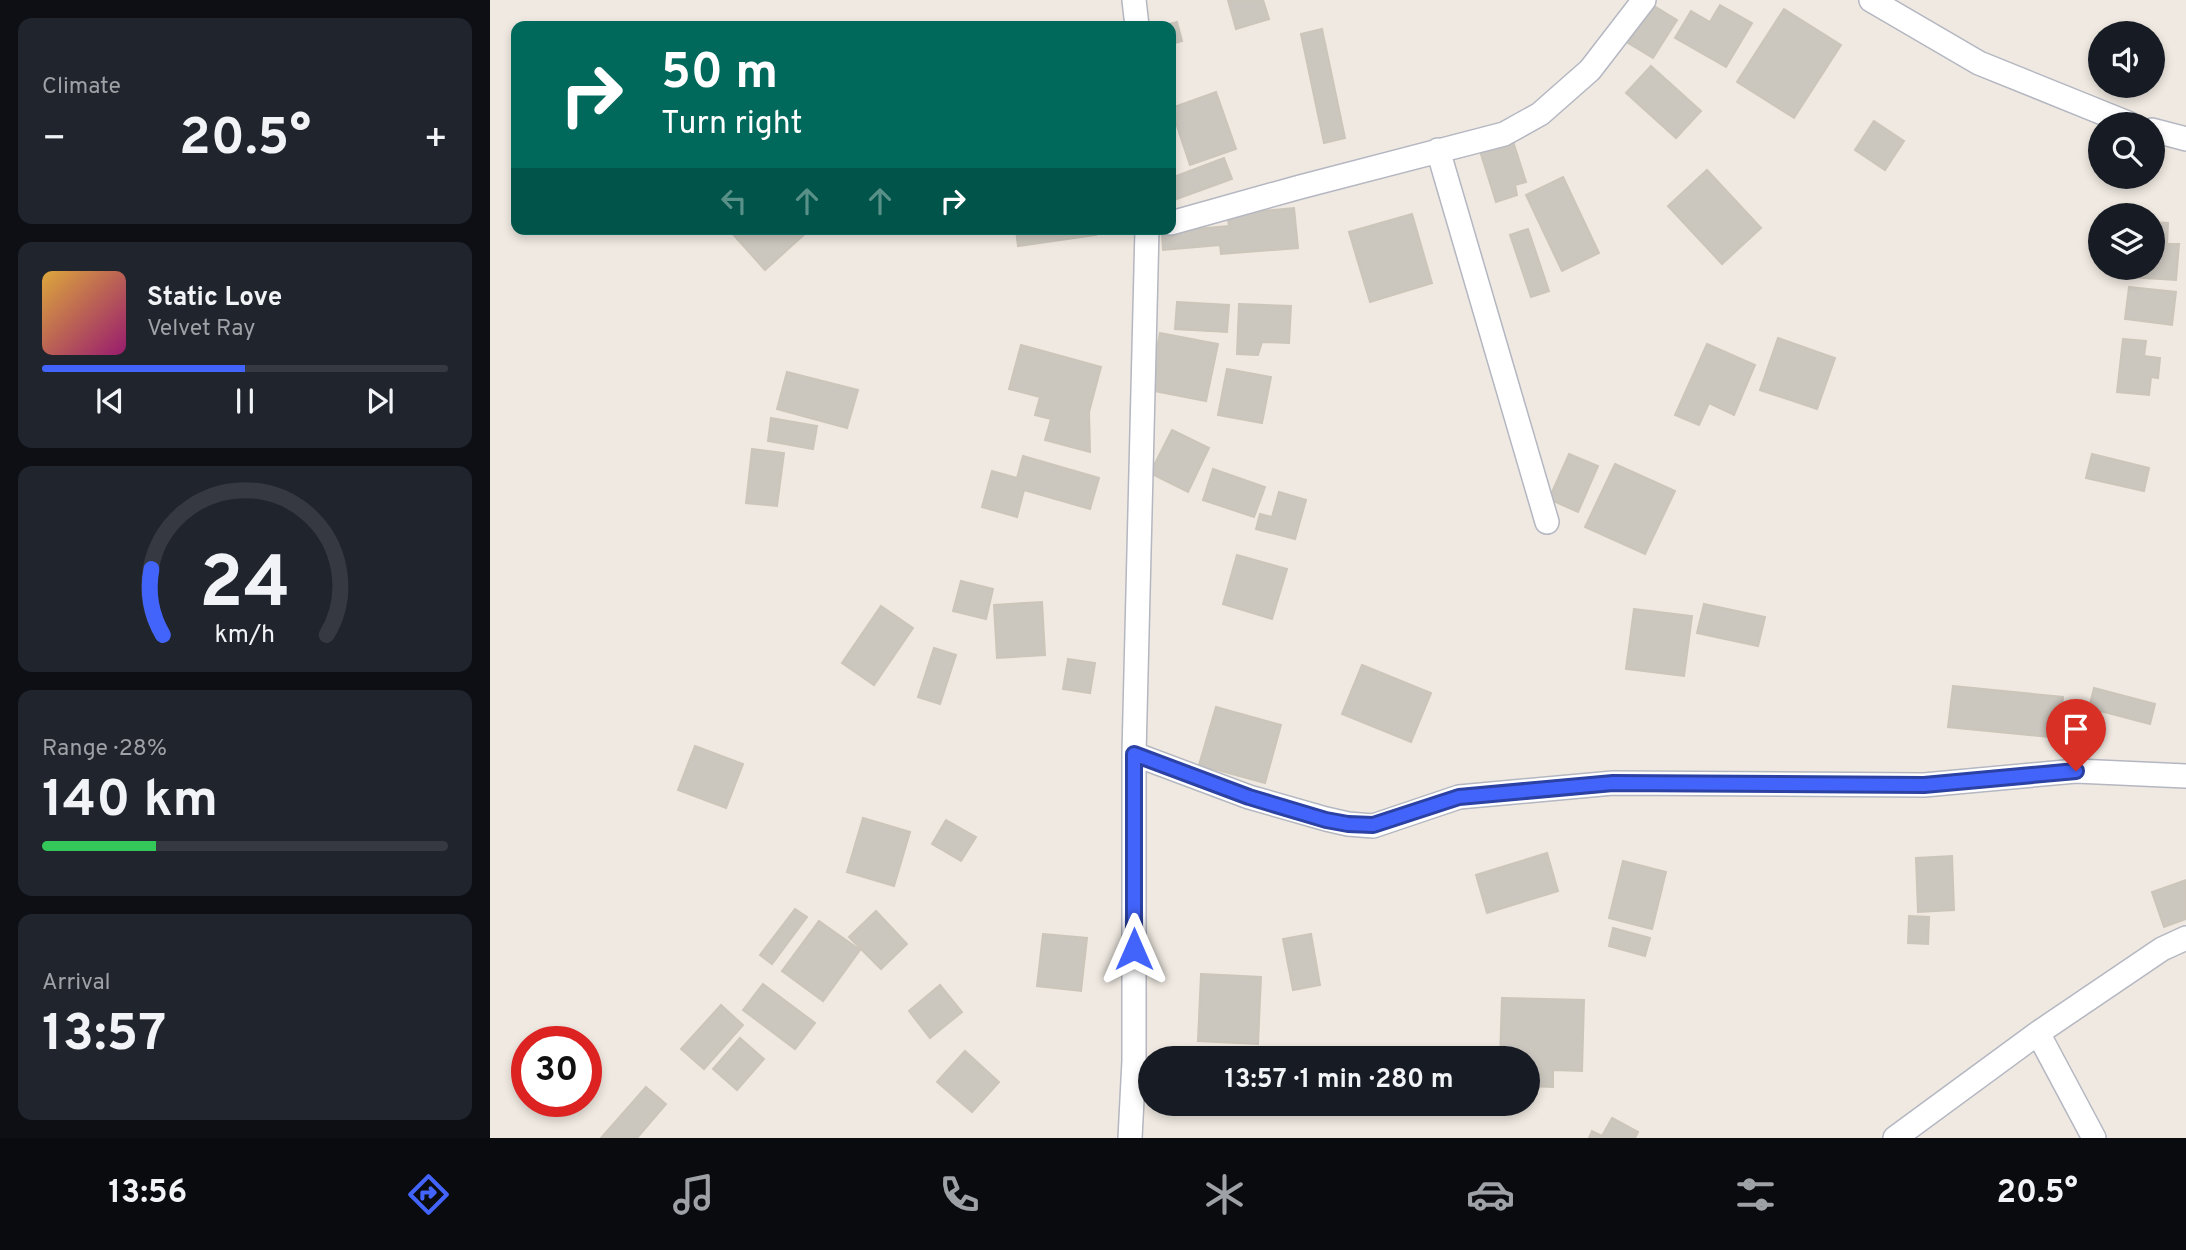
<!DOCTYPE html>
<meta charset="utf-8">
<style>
:root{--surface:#171b24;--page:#20242c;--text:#f1f3f6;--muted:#9ea1a6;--line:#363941;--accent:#4264fb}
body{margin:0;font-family:Overpass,sans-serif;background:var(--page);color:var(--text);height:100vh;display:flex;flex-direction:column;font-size:26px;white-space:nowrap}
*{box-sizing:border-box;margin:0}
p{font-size:23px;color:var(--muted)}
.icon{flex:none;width:38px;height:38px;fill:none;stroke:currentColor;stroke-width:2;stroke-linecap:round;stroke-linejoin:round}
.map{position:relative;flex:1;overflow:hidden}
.sheet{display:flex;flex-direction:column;gap:18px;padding:18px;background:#0d0f14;width:490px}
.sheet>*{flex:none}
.hud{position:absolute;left:21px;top:21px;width:665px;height:214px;border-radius:14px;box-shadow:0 4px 10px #0003;background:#00695c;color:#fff;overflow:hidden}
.fabs{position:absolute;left:1598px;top:21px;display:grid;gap:14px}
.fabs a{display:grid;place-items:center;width:77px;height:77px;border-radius:50%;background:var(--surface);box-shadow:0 4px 10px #0003;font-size:35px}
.speed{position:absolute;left:21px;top:1026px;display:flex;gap:14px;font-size:35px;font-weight:700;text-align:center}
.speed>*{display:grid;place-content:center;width:91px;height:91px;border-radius:50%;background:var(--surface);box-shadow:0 4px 10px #0003;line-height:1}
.speed .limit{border:10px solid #d22;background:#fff;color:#111}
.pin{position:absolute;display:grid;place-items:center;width:60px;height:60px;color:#fff;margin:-72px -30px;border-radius:50% 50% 50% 0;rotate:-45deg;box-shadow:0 0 7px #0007}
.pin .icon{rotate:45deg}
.me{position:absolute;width:77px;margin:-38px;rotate:0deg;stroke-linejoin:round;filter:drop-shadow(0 0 5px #0008)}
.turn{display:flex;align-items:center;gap:24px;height:147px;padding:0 35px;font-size:32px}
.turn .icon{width:91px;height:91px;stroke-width:2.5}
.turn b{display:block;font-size:49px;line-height:60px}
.lanes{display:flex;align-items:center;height:66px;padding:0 35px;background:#0003;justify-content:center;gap:35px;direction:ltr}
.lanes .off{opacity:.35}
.big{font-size:52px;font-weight:700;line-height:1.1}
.sheet .tile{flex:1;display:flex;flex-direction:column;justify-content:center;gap:10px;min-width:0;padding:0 24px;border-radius:14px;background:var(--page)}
.sheet .dial{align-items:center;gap:0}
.dial svg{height:182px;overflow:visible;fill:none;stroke:var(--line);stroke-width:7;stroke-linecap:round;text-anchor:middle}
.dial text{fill:var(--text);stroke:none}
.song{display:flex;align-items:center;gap:21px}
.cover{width:84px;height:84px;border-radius:10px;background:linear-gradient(135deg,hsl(40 70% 55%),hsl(320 70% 35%))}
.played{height:7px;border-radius:4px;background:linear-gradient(90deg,var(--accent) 50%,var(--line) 50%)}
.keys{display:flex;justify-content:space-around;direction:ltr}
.heat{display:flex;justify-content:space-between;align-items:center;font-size:38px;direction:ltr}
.charge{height:10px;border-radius:5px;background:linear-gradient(90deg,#34c759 28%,var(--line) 0)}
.trip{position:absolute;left:648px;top:1046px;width:402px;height:70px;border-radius:35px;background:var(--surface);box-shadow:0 4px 10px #0003;font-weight:700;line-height:70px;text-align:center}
.menu{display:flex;height:112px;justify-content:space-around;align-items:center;background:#090b0e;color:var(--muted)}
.menu .icon{width:49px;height:49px}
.menu .active{color:var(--accent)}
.menu b{font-size:32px;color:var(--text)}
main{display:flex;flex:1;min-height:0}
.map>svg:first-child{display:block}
.building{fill:#cbc7bf;stroke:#cbc5ba;stroke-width:2}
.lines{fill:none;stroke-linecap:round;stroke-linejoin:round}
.minor-casing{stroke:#b4b7c1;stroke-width:26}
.minor{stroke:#fff;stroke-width:23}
.route-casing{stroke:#2b41a3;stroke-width:18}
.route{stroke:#4264fb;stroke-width:12}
</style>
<main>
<section class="sheet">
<div class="tile"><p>Climate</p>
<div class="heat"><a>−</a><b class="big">20.5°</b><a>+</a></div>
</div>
<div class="tile">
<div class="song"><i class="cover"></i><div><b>Static Love</b><p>Velvet Ray</p></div></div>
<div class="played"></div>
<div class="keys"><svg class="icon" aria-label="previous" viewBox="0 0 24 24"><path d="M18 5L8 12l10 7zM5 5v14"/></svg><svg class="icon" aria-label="pause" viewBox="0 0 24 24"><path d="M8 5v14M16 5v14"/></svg><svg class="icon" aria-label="next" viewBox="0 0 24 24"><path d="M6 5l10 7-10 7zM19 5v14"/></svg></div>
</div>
<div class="tile dial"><svg viewBox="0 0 100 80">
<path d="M14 69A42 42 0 1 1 86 69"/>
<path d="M14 69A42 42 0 0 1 9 40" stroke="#4264fb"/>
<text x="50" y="56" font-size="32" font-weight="700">24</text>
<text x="50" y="72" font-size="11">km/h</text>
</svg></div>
<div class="tile"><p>Range · 28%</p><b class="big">140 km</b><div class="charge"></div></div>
<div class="tile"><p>Arrival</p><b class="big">13:57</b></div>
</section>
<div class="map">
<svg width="1696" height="1138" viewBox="0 0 1696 1138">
<rect width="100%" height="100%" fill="#efe9e1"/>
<path class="building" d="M 738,0 L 773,0 L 779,19 L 746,29 Z
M 1161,4 L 1187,20 L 1163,58 L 1138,43 Z
M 1230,5 L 1262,23 L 1236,67 L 1185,38 L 1201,11 L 1220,22 Z
M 1294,9 L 1351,45 L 1304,118 L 1247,82 Z
M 687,22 L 692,41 L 681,44 L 681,26 L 672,26 Z
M 832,29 L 855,138 L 834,143 L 811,34 Z
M 1161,66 L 1211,111 L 1186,138 L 1136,93 Z
M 726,92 L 746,149 L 700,165 L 681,108 Z
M 1384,121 L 1414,141 L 1395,170 L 1365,150 Z
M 1022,138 L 1036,182 L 1025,185 L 1027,195 L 1006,202 L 989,148 Z
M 734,158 L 742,179 L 684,200 L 681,191 L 681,178 Z
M 1217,170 L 1271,228 L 1232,264 L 1178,206 Z
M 1073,177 L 1109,253 L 1072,271 L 1036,195 Z
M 804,208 L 808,248 L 731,254 L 730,245 L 673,250 L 672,232 L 739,226 L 737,214 Z
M 922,214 L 942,283 L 880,302 L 859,232 Z
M 1662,222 L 1678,223 L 1677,244 L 1689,244 L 1686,280 L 1638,277 L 1639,268 L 1662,268 Z
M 247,229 L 317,229 L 318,231 L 275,270 L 242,233 Z
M 526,229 L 605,229 L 606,235 L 528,246 Z
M 1038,229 L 1059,291 L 1041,297 L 1020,235 Z
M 1639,287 L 1686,292 L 1682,325 L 1635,319 Z
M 687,302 L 739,305 L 737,332 L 685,329 Z
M 749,304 L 801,306 L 799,343 L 772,342 L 768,355 L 747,354 Z
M 670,333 L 728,344 L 716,401 L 659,390 Z
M 1288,338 L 1345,358 L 1327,409 L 1270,390 Z
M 1633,339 L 1656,341 L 1654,356 L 1670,358 L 1668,378 L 1661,377 L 1659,395 L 1627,392 Z
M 1217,344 L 1265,365 L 1244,415 L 1219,403 L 1209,425 L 1185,415 Z
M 531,345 L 611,367 L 599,412 L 600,452 L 555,440 L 561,419 L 545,415 L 550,397 L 519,389 Z
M 737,369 L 781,377 L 772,423 L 728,415 Z
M 297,372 L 368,390 L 357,428 L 287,409 Z
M 281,418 L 327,426 L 323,449 L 278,441 Z
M 682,430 L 719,448 L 698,492 L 660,473 Z
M 262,449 L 294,453 L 287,506 L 256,503 Z
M 1079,454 L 1108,466 L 1088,512 L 1059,499 Z
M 1602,454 L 1659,468 L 1654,491 L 1596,478 Z
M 533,456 L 609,478 L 600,509 L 534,490 L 527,517 L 492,507 L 502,471 L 527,478 Z
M 1125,464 L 1185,491 L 1155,554 L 1095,527 Z
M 723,469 L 775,487 L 764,517 L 713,500 Z
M 789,492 L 816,500 L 805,539 L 766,529 L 770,514 L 782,517 Z
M 747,555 L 797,569 L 782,619 L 733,604 Z
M 471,581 L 503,589 L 496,619 L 463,611 Z
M 552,602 L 555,655 L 507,658 L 504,605 Z
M 1214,604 L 1275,617 L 1268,646 L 1207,633 Z
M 391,606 L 423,628 L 384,685 L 352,663 Z
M 1144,609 L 1202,616 L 1194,676 L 1136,669 Z
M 444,648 L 466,655 L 450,704 L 428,697 Z
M 578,659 L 605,663 L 600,693 L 573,689 Z
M 872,665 L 941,693 L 921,742 L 852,714 Z
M 1463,686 L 1573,697 L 1569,738 L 1458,727 Z
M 1604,688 L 1665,704 L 1660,724 L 1599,708 Z
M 726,707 L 791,725 L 775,783 L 709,765 Z
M 205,746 L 253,764 L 236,808 L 188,790 Z
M 373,818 L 420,832 L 404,886 L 357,872 Z
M 456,820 L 486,837 L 471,861 L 442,844 Z
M 1057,853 L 1068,891 L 997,913 L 986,875 Z
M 1462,856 L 1464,910 L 1428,912 L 1426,858 Z
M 1133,861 L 1176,872 L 1162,929 L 1119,918 Z
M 1696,880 L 1696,919 L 1674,927 L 1662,892 Z
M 305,909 L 317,917 L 282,964 L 270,955 Z
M 386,911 L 417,944 L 391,969 L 359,937 Z
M 1419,916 L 1439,917 L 1438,944 L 1418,943 Z
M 329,921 L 370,950 L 333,1001 L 292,971 Z
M 1123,928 L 1160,938 L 1155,956 L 1119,946 Z
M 553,934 L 597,938 L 591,991 L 547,986 Z
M 821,934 L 830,985 L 803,990 L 793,939 Z
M 711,974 L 771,977 L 768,1044 L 708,1041 Z
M 273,984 L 325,1023 L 305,1049 L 253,1010 Z
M 450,985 L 472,1012 L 440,1038 L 419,1011 Z
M 1012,998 L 1094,1000 L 1092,1071 L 1063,1070 L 1063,1087 L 1038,1086 L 1038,1059 L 1010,1059 Z
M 231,1005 L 253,1025 L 214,1069 L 191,1049 Z
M 250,1038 L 274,1059 L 247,1090 L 223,1069 Z
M 953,1050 L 954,1059 L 911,1059 L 911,1055 Z
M 475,1051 L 509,1082 L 482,1112 L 447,1082 Z
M 156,1087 L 176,1104 L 147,1138 L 111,1138 Z
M 1122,1118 L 1148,1132 L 1145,1138 L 1099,1138 L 1102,1131 L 1112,1136 Z"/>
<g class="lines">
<g class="minor-casing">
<path id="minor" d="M 644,0 L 647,26
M 1381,0 L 1489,63 L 1640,124
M 1662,130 L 1696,139
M 948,150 L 1057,522
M 681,223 L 810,187 L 1014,134 L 1050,114 L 1100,70 L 1154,0
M 644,754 L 759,797 L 836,819 L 858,824 L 883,826 L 969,797 L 1123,783 L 1434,785 L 1586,771 L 1696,776
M 1548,1033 L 1604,1138
M 640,1138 L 644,1061 L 644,754 L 657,229
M 1405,1138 L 1548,1033 L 1672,949 L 1696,938"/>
</g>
<use href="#minor" class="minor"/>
</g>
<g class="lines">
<g class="route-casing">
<path id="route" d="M 644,949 L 644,754 L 759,797 L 836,820 L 858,824 L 883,825 L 969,797 L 1123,783 L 1434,785 L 1586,771"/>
</g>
<use href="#route" class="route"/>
</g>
</svg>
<div class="fabs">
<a><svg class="icon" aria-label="sound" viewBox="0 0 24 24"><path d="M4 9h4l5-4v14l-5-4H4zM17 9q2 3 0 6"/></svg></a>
<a><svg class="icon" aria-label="search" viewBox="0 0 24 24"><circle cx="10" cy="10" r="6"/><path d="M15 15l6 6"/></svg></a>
<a><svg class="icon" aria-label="layers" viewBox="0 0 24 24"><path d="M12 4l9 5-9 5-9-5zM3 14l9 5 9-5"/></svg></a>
</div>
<div class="speed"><div class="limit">30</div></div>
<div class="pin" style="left:1586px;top:771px;background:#d93025"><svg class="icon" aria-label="arrive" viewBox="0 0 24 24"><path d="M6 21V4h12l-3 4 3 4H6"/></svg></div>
<svg class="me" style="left:644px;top:949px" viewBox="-20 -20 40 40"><path d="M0-17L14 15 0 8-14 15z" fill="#4264fb" stroke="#fff" stroke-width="4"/></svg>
<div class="trip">13:57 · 1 min · 280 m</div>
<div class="hud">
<div class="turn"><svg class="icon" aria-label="right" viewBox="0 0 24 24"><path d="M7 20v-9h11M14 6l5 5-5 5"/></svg><div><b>50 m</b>Turn right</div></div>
<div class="lanes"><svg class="icon off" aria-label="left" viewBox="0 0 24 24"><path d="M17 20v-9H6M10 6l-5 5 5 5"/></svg><svg class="icon off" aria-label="ahead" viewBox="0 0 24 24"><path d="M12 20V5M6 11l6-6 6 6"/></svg><svg class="icon off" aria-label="ahead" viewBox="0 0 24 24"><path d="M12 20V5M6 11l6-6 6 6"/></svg><svg class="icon" aria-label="right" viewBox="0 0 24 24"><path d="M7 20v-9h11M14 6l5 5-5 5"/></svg></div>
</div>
</div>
</main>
<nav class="menu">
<b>13:56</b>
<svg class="icon active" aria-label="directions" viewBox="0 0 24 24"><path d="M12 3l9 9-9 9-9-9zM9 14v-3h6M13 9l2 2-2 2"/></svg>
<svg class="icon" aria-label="music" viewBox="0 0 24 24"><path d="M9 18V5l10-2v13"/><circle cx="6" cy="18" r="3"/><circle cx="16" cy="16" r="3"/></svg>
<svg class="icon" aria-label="phone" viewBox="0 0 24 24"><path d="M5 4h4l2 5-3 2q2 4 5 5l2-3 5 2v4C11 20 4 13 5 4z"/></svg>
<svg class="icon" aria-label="climate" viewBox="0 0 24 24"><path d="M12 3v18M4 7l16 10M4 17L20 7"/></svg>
<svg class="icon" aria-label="car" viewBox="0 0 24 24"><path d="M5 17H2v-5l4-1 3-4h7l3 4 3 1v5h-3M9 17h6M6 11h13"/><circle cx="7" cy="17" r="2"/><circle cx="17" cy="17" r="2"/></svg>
<svg class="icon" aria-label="filters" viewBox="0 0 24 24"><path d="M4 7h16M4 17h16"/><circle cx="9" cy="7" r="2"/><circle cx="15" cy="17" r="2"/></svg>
<b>20.5°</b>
</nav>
